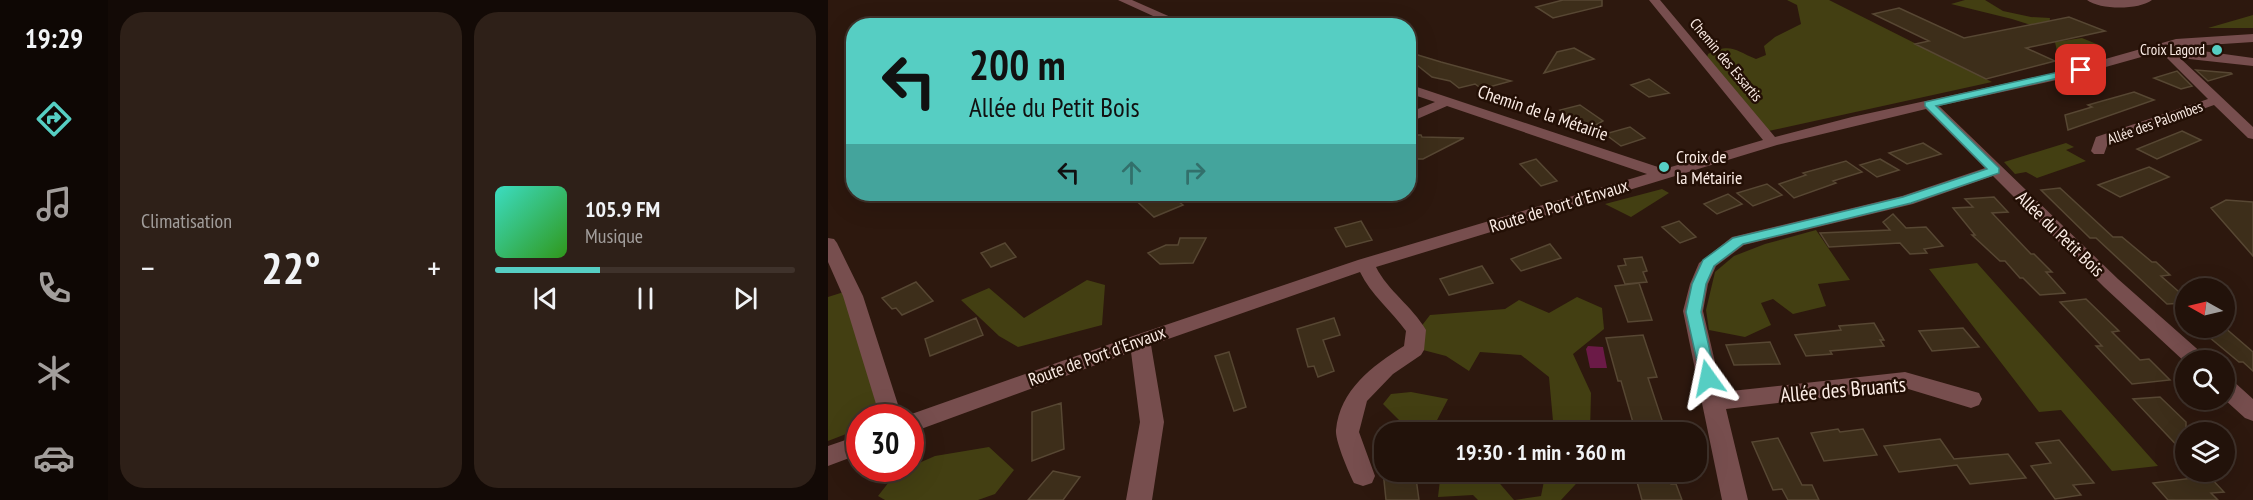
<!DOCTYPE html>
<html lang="fr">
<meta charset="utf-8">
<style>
:root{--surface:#22120a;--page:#2e2018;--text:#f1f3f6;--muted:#a29e9c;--line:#3f322b;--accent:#56cec3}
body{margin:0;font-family:"PT Sans Narrow",sans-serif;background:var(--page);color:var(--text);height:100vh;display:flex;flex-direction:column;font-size:22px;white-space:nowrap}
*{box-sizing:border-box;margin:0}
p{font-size:20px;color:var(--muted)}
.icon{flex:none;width:33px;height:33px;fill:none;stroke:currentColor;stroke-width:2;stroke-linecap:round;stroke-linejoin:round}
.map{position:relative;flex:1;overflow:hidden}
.drawer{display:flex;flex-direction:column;gap:12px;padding:12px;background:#130a06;width:720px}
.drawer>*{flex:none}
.top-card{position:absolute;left:18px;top:18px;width:570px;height:183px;border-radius:24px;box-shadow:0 6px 24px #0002,0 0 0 2px var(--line);background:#56cec3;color:#111;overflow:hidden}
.needle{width:39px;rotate:278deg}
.buttons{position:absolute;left:1347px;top:278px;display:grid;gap:12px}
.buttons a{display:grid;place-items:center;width:60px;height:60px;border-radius:50%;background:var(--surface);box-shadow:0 6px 24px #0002,0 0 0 2px var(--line);font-size:30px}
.speed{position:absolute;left:18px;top:404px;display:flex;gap:12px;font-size:30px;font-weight:700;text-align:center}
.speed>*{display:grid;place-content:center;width:78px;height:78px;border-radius:50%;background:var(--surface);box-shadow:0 6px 24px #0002,0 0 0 2px var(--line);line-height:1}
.speed .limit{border:9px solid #d22;background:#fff;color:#111}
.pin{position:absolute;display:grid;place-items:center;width:51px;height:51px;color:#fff;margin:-26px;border-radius:12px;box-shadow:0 3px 9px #0006}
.me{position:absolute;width:66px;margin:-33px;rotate:348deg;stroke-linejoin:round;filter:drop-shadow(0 0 4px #0008)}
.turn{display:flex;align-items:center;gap:21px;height:126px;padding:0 24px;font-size:27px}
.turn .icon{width:78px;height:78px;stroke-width:2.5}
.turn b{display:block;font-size:42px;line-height:51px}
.lanes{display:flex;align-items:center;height:57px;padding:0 24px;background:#0003;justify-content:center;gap:30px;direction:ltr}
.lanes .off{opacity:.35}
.big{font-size:45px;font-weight:700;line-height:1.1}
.drawer .widget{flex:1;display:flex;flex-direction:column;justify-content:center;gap:9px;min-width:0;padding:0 21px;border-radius:24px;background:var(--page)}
.song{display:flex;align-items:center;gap:18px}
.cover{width:72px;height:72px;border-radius:9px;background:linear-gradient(135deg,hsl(170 70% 55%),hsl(110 70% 35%))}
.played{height:6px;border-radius:3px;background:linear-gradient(90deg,var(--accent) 35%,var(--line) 35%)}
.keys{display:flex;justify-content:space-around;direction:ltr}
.heat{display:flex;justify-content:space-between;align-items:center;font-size:33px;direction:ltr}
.drawer .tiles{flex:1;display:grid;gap:12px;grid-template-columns:repeat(2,1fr)}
.trip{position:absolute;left:546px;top:422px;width:333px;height:60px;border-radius:24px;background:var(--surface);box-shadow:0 6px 24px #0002,0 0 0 2px var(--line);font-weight:700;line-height:60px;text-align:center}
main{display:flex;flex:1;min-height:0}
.menu{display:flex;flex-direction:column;width:108px;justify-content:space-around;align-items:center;background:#0e0704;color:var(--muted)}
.menu .icon{width:42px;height:42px}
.menu .active{color:var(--accent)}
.menu b{font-size:27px;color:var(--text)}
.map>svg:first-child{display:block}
.green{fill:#433f12}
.water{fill:#6b1a47}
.building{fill:#3d2e1a;stroke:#574733;stroke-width:1.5}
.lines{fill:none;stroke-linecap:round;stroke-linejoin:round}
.minor{fill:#774e4e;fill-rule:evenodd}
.route{fill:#56cec3;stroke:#38867f;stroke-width:1.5}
.poi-dot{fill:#56cec3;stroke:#230f05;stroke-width:2}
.labels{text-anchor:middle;stroke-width:5;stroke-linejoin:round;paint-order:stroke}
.far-poi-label{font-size:15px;fill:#fbece5;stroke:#230f05;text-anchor:end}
.far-street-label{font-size:15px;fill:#fbece5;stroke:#230f05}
.street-label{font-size:18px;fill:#fbece5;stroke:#230f05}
.poi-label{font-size:18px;fill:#fbece5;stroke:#230f05;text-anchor:start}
.near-street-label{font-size:21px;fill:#fbece5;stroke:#230f05}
</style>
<main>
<nav class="menu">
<b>19:29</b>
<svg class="icon active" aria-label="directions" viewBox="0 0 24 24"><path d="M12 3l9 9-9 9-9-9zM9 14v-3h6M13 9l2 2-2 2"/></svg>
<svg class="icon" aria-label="music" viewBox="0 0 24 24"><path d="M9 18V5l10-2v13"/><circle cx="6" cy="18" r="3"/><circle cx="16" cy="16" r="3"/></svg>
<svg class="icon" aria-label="phone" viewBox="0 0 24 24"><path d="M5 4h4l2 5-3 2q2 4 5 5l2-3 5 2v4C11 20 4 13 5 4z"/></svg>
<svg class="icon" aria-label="climate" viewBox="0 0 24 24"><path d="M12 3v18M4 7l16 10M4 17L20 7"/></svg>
<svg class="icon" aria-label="car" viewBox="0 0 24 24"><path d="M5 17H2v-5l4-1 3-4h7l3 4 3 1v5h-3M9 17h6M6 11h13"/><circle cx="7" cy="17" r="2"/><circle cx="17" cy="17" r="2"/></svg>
</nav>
<section class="drawer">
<div class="tiles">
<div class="widget"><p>Climatisation</p>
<div class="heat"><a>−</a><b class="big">22°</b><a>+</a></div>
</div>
<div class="widget">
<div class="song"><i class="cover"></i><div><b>105.9 FM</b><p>Musique</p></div></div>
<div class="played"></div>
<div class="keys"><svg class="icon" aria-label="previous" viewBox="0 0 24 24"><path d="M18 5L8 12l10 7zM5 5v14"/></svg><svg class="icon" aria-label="pause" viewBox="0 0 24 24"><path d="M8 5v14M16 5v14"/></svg><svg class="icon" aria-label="next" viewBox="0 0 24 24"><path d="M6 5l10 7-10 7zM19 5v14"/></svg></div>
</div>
</div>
</section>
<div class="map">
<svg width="1425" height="500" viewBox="0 0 1425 500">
<rect width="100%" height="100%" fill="#2d180e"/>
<path class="green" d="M 959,0 L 1001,0 L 1164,82 L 936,132 L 878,61 L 880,54 C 903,42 908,51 928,59 L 938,55 L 936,46 L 947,37 L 973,24 L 969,5 Z
M 1137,0 L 1157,0 L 1175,11 L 1203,17 L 1222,18 L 1221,27 L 1212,28 L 1184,19 L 1123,4 Z
M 1425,15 L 1425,28 L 1380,28 Z
M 1254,38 L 1271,45 L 1277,52 L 1261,52 L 1256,59 L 1243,57 L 1229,51 L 1227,42 Z
M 1238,143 L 1246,147 L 1238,150 L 1258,161 L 1209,178 L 1198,172 L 1187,174 L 1176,162 Z
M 834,189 L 841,193 L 803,217 L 777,204 Z
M 988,230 L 1022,280 L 990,284 L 998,306 L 965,314 L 945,299 L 933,303 L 943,325 L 917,337 L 881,330 L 878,310 L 887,272 L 906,256 L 937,244 Z
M 1149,263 L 1330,466 L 1284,471 L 1233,410 L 1211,412 L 1101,269 Z
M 259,280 L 277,285 L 274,325 L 190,347 L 171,336 L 133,300 L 161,288 L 196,318 Z
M 22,290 L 61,417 L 32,417 L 31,429 L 0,441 L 0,297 Z
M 749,297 L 774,308 L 776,329 L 745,354 L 763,393 L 762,432 L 726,432 L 721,377 L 693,355 L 652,352 L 641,371 L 618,356 L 595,350 L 592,328 L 602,315 L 677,309 L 691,300 L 721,313 Z
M 583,392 L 620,399 L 607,424 L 577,426 L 555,404 L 563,394 Z
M 161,447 L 186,470 L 167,494 L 150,500 L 57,500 L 50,496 L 68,473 L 107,456 Z
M 613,471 L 661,471 L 686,500 L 650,500 L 645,495 L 610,497 Z
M 718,471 L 760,471 L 733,500 L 687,500 L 713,496 Z"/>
<path class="water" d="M 760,346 L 775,347 L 779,368 L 762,368 L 758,349 Z"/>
<path class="building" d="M 735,0 L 774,0 L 774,6 L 725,18 L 708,7 Z
M 1071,8 L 1136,38 L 1241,17 L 1277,31 L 1198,48 L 1227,61 L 1158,79 L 1087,44 L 1101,41 L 1045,14 Z
M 746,48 L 766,59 L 716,73 L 729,52 Z
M 580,52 L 613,62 L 683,81 L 654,89 L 647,84 L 631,88 L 622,81 L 604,77 L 580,58 Z
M 1368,70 L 1403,73 L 1404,74 L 1380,81 Z
M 1349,71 L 1364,86 L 1353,89 L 1326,78 Z
M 821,79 L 841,93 L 821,97 L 803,85 Z
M 1306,92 L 1326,100 L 1240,130 L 1237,115 L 1264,107 L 1260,105 Z
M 752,105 L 775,121 L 758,131 L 732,110 Z
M 802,127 L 817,138 L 793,146 L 777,134 Z
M 1354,131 L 1373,140 L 1329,159 L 1309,149 Z
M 580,135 L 593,135 L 594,137 L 636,138 L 595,159 L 580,159 Z
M 1095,143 L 1113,154 L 1079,164 L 1061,153 Z
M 708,159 L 729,181 L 713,186 L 692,164 Z
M 1052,159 L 1071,170 L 1049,177 L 1032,165 Z
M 1018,161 L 1034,172 L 1005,181 L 1008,183 L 966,198 L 951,184 L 978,175 L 975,173 Z
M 1321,167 L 1341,177 L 1292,197 L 1270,185 Z
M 939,184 L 954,195 L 925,206 L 909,193 Z
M 1232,188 L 1285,237 L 1294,237 L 1324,262 L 1328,262 L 1342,275 L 1333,276 L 1358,298 L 1358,303 L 1339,304 L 1268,238 L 1262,238 L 1213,190 Z
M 301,194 L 341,194 L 355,205 L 326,217 Z
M 900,194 L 914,204 L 889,214 L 876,204 Z
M 1166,197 L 1180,212 L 1164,213 L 1203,254 L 1206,254 L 1224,272 L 1218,272 L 1237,293 L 1212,295 L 1195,278 L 1192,278 L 1177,261 L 1172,261 L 1144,235 L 1147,235 L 1125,208 L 1145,207 L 1137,199 Z
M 1398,200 L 1425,202 L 1425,256 L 1383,208 Z
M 1065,214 L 1078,228 L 1098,227 L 1115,246 L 1096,249 L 1099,253 L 1082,254 L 1072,243 L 1001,247 L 992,233 L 1062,230 L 1055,222 Z
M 533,221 L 544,240 L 518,247 L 507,228 Z
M 851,221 L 868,237 L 852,243 L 834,227 Z
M 352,238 L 378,238 L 365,263 L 332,264 L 320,253 L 338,245 L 350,245 Z
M 177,243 L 188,257 L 163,267 L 153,253 Z
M 722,244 L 733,258 L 693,271 L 683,259 Z
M 814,257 L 819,271 L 815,272 L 819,282 L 797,284 L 790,266 L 798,265 L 796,259 Z
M 654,266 L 665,283 L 621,295 L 612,279 Z
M 88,282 L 105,301 L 74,315 L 68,308 L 64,309 L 54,298 Z
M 811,283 L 824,320 L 800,322 L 787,286 Z
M 1258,299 L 1291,331 L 1284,332 L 1312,360 L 1321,359 L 1342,380 L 1304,384 L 1268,346 L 1274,346 L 1232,302 Z
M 148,318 L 155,335 L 102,356 L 97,339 Z
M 506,318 L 512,335 L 495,340 L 506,371 L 490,377 L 486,366 L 480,367 L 469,329 Z
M 1046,323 L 1056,340 L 1052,340 L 1056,346 L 1002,351 L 1004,354 L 978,356 L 967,335 L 1013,330 L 1011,326 Z
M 1369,327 L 1396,327 L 1425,352 L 1425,371 L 1415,362 L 1411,362 Z
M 1135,328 L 1151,347 L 1104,351 L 1091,331 Z
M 815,335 L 829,377 L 820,378 L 835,423 L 806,426 L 793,381 L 790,381 L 778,338 Z
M 942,342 L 952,364 L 906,365 L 898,345 Z
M 401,352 L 418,407 L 406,411 L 387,356 Z
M 1332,397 L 1358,422 L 1358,455 L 1305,399 Z
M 233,403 L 236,449 L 204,461 L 204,412 Z
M 1010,429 L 1012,432 L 1035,429 L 1049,455 L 996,461 L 983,433 Z
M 950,438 L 974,485 L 984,485 L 991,500 L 960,500 L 954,489 L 945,490 L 924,442 Z
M 1112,439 L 1126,459 L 1180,454 L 1198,478 L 1142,484 L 1129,465 L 1071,472 L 1056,446 Z
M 1231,440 L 1266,483 L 1245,485 L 1253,495 L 1227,499 L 1203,466 L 1223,463 L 1208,443 Z
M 225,471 L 252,477 L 235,500 L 200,500 Z
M 555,471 L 587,471 L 591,500 L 558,500 Z
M 806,471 L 838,471 L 843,484 L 848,484 L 854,500 L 814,500 Z
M 1381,476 L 1396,492 L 1383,493 L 1390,500 L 1340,500 L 1325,483 Z"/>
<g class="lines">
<path class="minor" d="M 290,0 L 304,0 L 363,26 L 347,26 Z
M 821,0 L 832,0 L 947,137 L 1024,117 L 1235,71 L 1348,39 L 1425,34 L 1425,42 L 1349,47 L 1242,77 L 1111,106 L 1290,279 L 1376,355 L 1379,360 L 1358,360 L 1358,363 L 1276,287 L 1165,176 L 1085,204 L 916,245 L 888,266 L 880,284 L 875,311 L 894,392 L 1077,372 L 1151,393 L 1154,399 L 1151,405 L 1143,408 L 1077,388 L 898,409 L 920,500 L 894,500 L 855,311 L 862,284 L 871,263 L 904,237 L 1074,196 L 1157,168 L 1098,109 L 949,145 L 548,267 C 560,291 584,306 598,330 L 596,350 L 593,355 L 565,374 L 539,401 L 531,432 L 547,476 L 544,483 L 535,486 L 526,483 C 521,473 507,441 508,430 C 512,390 544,366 576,346 L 578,331 C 563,310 543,295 532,272 L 323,345 L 336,422 L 324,500 L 298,500 L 312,422 L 303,352 L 82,433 L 82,417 L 75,417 L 305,336 L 530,260 L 819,174 L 619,106 L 580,123 L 580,113 L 607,102 L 580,93 L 580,84 L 836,169 L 935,140 Z
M 1259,0 L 1324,0 C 1311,10 1272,10 1259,0 Z
M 1360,49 L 1425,58 L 1425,66 L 1352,58 L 1425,127 L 1425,139 L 1420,138 L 1386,105 L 1280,143 L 1276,154 L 1266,154 L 1263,151 L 1268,137 L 1380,99 L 1339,58 L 1344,51 Z
M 0,238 L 6,239 L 9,243 L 35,296 L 74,417 L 52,417 L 15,296 L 0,262 Z
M 1396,378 L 1404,380 L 1425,399 L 1425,421 L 1417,418 L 1396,399 Z
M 32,435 L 32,454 L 0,466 L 0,446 Z"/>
</g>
<path class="route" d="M 1253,67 L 1258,70 L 1256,72 L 1108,106 L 1171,168 L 1171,173 L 1083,203 L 915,244 L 886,266 L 878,284 L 873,312 L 888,378 L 886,383 L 874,383 L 858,312 L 864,284 L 875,260 L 905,238 L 1075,197 L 1159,169 L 1097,106 L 1097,102 Z"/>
<g class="poi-dot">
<circle cx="1389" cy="50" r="6"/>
<circle cx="836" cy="167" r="6"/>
</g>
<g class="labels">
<g class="far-poi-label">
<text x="1377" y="55">Croix Lagord</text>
</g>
<g class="far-street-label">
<text transform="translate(898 60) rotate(50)" y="5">Chemin des Essartis</text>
<text transform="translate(1327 123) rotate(-20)" y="5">Allée des Palombes</text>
</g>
<g class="street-label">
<text transform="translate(715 113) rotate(19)" y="6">Chemin de la Métairie</text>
<text transform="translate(731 206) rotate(-17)" y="6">Route de Port d'Envaux</text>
<text transform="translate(1232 234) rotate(44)" y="6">Allée du Petit Bois</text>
<text transform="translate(269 356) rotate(-20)" y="6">Route de Port d'Envaux</text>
</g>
<g class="poi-label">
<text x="848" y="163">Croix de<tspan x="848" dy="21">la Métairie</tspan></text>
</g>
<g class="near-street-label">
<text transform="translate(1015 390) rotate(-5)" y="7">Allée des Bruants</text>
</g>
</g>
</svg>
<div class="buttons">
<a><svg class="needle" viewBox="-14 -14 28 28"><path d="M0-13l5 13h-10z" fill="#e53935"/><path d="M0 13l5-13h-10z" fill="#a29e9c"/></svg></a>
<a><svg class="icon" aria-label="search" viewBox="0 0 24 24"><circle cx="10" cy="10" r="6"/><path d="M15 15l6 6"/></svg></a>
<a><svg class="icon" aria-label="layers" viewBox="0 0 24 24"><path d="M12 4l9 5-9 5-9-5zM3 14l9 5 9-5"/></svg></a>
</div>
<div class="speed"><div class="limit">30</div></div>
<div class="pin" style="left:1253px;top:70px;background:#d93025"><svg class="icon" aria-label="arrive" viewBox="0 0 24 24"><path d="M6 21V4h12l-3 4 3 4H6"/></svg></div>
<svg class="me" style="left:880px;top:378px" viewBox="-20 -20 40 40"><path d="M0-17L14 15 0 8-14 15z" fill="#56cec3" stroke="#fff" stroke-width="4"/></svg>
<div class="trip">19:30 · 1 min · 360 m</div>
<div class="top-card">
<div class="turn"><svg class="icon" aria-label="left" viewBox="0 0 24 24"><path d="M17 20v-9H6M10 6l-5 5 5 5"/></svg><div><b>200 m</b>Allée du Petit Bois</div></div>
<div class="lanes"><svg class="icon" aria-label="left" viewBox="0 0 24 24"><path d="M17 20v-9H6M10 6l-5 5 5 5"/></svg><svg class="icon off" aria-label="ahead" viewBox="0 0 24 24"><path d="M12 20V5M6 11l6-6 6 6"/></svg><svg class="icon off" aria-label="right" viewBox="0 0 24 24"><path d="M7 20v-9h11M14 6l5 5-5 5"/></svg></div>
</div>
</div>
</main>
